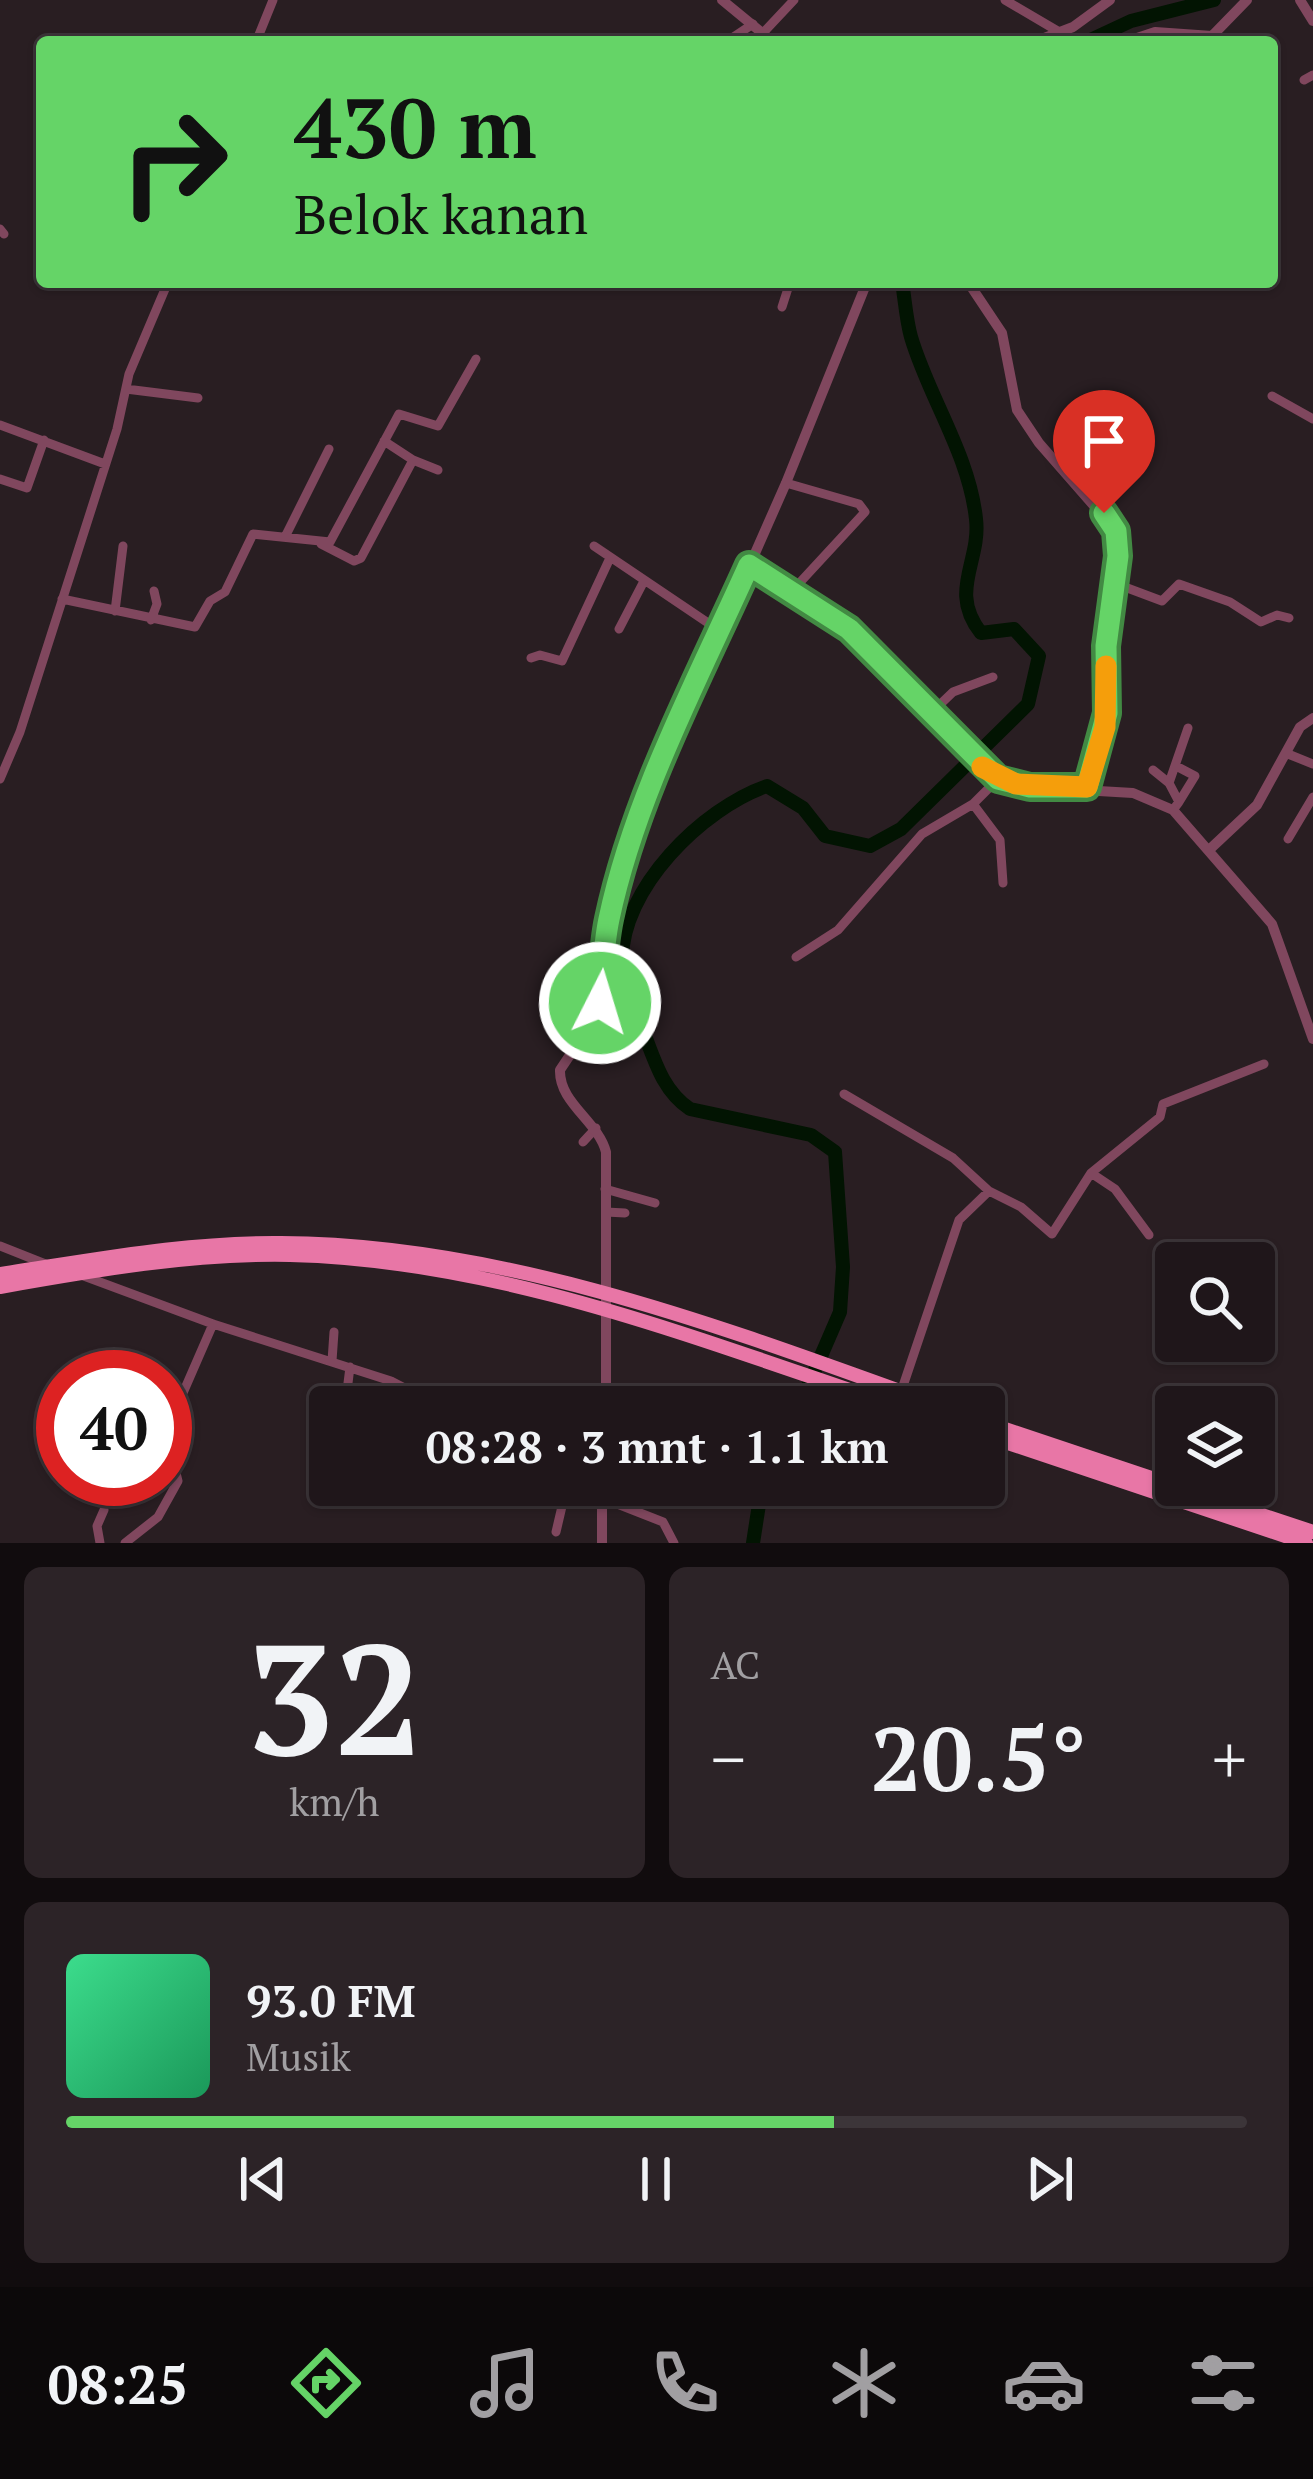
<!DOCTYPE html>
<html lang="id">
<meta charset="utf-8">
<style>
:root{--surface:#1f161a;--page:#2c2327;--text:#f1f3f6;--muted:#a19fa2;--line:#3c3539;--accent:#65d467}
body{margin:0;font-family:"PT Serif",serif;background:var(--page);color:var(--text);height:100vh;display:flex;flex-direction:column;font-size:45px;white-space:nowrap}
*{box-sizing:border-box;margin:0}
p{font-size:39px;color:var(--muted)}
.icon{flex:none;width:66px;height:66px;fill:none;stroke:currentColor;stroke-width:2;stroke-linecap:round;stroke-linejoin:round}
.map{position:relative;height:1543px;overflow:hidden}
.drawer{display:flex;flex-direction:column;gap:24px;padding:24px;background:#110c0e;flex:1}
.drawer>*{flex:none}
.hud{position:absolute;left:36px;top:36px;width:1242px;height:252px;border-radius:12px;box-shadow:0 3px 9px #0004,0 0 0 3px var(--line);background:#65d467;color:#111;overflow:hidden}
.fabs{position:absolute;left:1155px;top:1242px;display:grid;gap:24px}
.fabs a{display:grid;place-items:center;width:120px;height:120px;border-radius:12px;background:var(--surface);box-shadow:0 3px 9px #0004,0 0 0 3px var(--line);font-size:60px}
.speed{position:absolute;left:36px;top:1350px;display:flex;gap:24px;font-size:60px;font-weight:700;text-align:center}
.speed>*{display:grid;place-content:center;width:156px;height:156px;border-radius:50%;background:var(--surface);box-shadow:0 3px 9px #0004,0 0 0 3px var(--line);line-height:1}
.speed .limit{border:18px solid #d22;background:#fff;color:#111}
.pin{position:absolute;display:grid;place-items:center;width:102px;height:102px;color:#fff;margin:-123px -51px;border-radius:50% 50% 50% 0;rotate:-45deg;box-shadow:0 0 12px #0007}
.pin .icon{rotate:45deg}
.me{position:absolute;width:132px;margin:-66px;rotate:5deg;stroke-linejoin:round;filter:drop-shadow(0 0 9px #0008)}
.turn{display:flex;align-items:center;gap:42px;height:252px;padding:0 60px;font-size:54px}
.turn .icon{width:156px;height:156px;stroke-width:2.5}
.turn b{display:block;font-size:84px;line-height:102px}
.big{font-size:90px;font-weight:800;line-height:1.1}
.drawer .card{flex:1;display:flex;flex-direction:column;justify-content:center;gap:18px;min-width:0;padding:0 42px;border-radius:18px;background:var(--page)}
.drawer .dial{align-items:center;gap:0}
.dial b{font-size:156px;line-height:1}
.song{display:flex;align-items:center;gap:36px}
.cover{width:144px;height:144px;border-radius:18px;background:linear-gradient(135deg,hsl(150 70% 55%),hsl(150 70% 35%))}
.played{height:12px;border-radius:6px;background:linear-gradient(90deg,var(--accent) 65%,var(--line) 65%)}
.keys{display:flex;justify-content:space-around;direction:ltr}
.heat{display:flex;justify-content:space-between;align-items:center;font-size:66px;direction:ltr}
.drawer .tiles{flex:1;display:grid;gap:24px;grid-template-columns:1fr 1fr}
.card:last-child{grid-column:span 2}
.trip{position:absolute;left:309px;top:1386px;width:696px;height:120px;border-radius:12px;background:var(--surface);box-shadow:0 3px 9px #0004,0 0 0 3px var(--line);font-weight:800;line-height:120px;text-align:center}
.tabs{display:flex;height:192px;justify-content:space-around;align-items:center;background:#0c090a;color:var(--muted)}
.tabs .icon{width:84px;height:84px}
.tabs .current{color:var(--accent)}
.tabs b{font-size:54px;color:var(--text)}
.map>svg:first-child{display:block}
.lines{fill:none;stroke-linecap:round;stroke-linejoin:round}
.river{stroke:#021402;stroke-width:14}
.minor{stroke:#80475e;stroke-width:9}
.tertiary{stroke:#80475e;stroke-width:10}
.trunk{stroke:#e876a6;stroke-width:14}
.route-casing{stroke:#428a43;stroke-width:30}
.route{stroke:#65d467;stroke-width:21}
.slow{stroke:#f59e0b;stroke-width:21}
</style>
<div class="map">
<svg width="1313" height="1543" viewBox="0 0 1313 1543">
<rect width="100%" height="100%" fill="#291e22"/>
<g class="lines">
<path class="river" d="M 1086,42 L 1131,21 L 1214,0
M 799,1407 L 840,1312 L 843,1267 L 835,1152 L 811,1135 L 690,1109 C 666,1093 657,1068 647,1041 C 638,1017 623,988 622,962 C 620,889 703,808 767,786 L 803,808 L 825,836 L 870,846 L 901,829 L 1028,704 L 1039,656 L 1014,629 L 981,633 C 948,591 981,562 976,519 C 969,454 929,398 911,337 C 906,319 905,300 902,282
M 753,1543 L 762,1485"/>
<path class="minor" d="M 1005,0 L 1061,33
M 763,33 L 794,0
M 256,42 L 273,0
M 726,42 L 753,24
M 1304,80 L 1313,75
M 0,229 L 4,234
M 782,307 L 790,282
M 126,389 L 198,398
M 1272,396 L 1313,419
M 0,425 L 105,464
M 413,460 L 438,470
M 0,479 L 27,488 L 44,440
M 786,483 L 859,504 L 865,512 L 792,591
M 285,537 L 329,449
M 321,544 L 354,561 L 361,558 L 413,460 L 384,441
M 594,546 L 720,631
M 1114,583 L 1162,601 L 1179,584 L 1230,602 L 1261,622 L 1277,615 L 1289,618
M 62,599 L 195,627 L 210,601 L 225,592 L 253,534 L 330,542 L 399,414 L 438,426 L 476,359
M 115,611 L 123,546
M 151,620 L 157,604 L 154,591
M 619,629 L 643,583
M 531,658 L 540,655 L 562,661 L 610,558
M 929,715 L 953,692 L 993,677
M 1288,754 L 1313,764
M 1176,766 L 1195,776 L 1179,802
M 1153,770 L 1169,783
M 0,779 L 20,732 L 117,429 L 129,374 L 168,282
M 998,779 L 973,804 L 1000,840 L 1003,883
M 1173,810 L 1179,802 L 1169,783 L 1188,728
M 1288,839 L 1313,797
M 796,957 L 838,930 L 922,834 L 973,804
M 844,1094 L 953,1158 L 989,1191
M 583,1142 L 596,1128
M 1091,1173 L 1115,1189 L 1149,1235
M 605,1189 L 655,1203
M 606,1212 L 625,1213
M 0,1246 L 48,1265
M 81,1275 L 213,1324 L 391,1381 L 441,1407
M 332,1361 L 334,1332
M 901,1392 L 959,1220 L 989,1191 L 1021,1207 L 1052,1234 L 1091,1173 L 1160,1117 L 1163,1104 L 1264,1064
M 345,1407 L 350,1367
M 602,1498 L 663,1522 L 674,1543
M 556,1532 L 567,1485
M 100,1543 L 97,1526 L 104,1510
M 125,1543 L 158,1517 L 178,1481 L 166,1432 L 213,1324"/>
<path class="tertiary" d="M 722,0 L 773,42
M 1300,0 L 1313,21
M 1034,42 L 1073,27 L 1110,0
M 1125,42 L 1155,32 L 1212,36 L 1247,0
M 968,282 L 1002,333 L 1017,410 L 1039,443 L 1116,531 L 1107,713 L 1087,787
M 750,565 L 849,629 L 998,779 L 1030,787 L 1133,793 L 1173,810 L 1272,924 L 1313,1039
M 1209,850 L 1257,805 L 1300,727 L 1313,718
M 606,1407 L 606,1152 C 598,1121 559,1103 560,1070 L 596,1016 L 608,921 L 652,787 L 786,483 L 867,282
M 602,1485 L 602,1543"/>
<path class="trunk" d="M 0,1274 C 94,1260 185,1242 281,1243 C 508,1244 733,1331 944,1407
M 0,1287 C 96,1270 193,1253 290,1255 C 502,1260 701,1341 900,1407
M 984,1422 L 1313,1532
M 984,1435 L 1306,1543"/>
</g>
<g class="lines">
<g class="route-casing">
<path id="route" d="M 600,1003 C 603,975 603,947 609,919 C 635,796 698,679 749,565 L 849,629 L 998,779 L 1030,787 L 1087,787 L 1107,713 L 1106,646 L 1118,556 L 1116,531 L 1104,513"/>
</g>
<use href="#route" class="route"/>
<path class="slow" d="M 982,767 L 1016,784 L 1087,787 L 1105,727 L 1106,666"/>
</g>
</svg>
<div class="fabs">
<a><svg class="icon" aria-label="search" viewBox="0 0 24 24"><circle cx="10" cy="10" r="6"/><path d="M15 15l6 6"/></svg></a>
<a><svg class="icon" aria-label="layers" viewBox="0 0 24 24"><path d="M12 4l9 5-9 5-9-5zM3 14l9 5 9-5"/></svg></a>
</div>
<div class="speed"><div class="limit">40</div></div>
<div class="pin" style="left:1104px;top:513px;background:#d93025"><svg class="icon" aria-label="arrive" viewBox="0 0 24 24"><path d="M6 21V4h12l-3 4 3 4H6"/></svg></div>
<svg class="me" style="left:600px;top:1003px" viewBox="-20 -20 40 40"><circle r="17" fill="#65d467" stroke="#fff" stroke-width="3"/><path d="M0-11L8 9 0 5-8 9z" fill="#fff"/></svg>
<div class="trip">08:28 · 3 mnt · 1.1 km</div>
<div class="hud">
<div class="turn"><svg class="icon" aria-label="right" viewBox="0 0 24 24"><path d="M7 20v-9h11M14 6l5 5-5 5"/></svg><div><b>430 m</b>Belok kanan</div></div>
</div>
</div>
<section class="drawer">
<div class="tiles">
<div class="card dial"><b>32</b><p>km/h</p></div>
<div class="card"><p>AC</p>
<div class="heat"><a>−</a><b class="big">20.5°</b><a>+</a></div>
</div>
<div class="card">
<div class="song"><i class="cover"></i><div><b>93.0 FM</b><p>Musik</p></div></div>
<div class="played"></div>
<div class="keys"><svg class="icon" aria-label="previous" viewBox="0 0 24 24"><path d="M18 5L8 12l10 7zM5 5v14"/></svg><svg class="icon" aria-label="pause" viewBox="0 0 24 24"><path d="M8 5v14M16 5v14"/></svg><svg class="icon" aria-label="next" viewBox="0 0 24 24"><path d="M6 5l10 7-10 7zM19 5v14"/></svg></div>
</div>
</div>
</section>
<nav class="tabs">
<b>08:25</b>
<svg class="icon current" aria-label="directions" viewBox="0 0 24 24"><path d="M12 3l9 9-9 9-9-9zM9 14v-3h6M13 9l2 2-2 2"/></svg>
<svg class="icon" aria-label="music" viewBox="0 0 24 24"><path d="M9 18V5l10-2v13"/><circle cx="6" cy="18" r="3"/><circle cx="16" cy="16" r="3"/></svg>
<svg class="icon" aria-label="phone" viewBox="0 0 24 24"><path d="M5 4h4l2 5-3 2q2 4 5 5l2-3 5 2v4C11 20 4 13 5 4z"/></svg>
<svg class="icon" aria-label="climate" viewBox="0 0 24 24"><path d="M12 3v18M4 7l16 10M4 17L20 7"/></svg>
<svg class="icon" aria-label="car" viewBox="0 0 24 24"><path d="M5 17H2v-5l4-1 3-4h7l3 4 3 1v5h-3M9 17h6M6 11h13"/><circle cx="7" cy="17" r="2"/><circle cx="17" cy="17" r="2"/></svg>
<svg class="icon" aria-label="filters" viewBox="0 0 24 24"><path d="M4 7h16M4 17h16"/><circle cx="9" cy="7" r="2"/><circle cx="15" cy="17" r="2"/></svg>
</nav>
